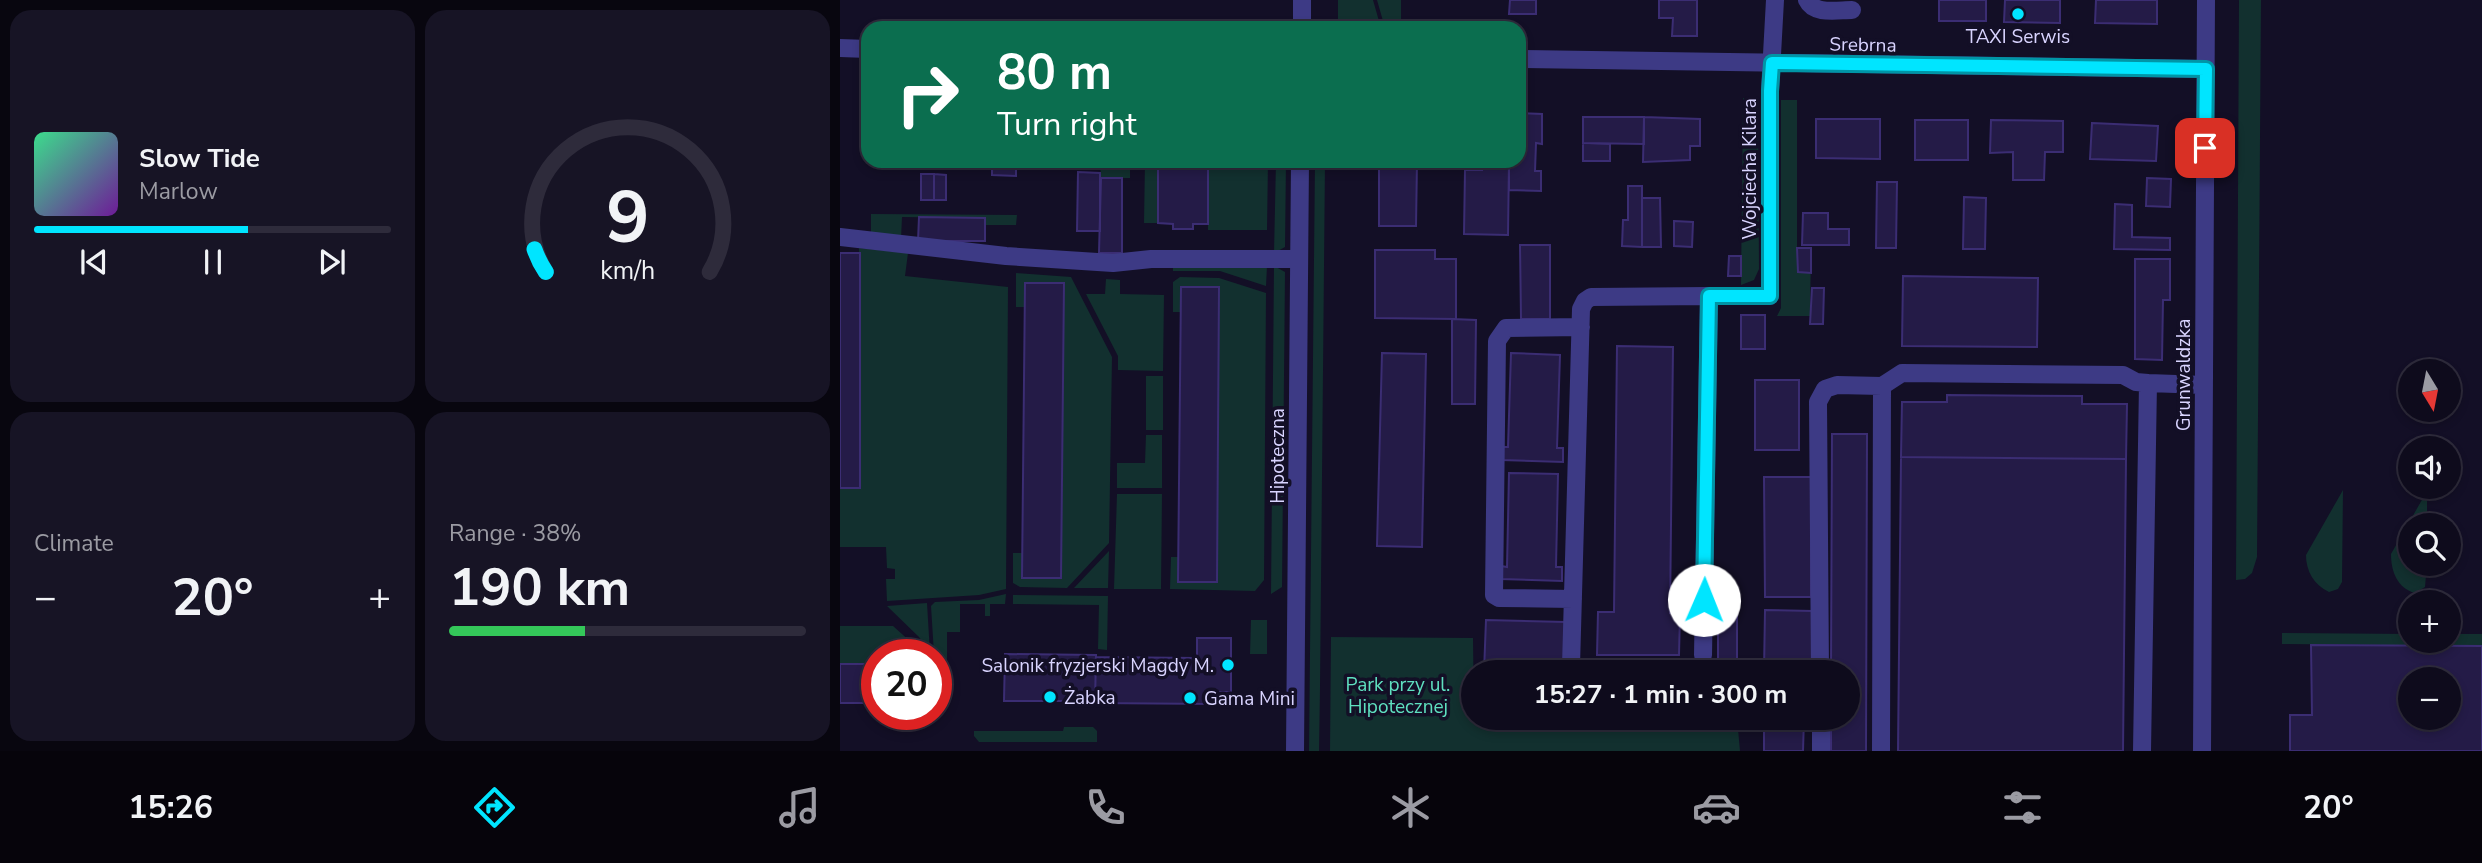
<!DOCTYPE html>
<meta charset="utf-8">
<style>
:root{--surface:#0e0b1c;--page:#171425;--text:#f1f3f6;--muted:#9b9ba3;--line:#2e2b3b;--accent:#00e5ff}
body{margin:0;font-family:"Nunito Sans",sans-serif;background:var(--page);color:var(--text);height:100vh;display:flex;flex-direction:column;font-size:26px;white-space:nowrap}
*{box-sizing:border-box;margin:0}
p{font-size:23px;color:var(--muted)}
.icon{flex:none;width:38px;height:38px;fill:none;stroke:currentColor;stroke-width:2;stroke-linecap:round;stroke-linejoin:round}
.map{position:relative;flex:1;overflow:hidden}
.panel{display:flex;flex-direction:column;gap:10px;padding:10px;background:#08060f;width:840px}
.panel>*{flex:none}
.top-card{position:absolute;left:21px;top:21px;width:665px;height:147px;border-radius:21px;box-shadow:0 4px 10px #0003,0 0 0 2px var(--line);background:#0b6e4f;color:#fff;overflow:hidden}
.needle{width:46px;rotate:170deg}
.fabs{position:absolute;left:1558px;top:359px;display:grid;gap:14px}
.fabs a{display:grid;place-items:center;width:63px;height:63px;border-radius:50%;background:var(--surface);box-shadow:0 4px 10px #0003,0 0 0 2px var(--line);font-size:35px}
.speed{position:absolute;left:21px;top:639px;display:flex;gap:14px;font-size:35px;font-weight:700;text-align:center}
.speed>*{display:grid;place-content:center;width:91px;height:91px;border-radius:50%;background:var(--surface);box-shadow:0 4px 10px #0003,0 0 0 2px var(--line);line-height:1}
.speed .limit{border:10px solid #d22;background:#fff;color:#111}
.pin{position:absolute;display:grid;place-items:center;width:60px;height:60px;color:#fff;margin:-30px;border-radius:14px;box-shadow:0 4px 10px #0006}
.me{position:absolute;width:77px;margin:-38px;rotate:1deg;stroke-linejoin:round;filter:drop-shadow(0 0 5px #0008)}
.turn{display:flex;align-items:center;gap:24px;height:147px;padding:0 21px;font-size:32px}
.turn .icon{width:91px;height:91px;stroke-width:2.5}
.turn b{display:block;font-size:49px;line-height:60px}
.big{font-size:52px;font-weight:700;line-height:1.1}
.panel .tile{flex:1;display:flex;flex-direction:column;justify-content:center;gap:10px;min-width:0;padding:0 24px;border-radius:21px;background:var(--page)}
.panel .dial{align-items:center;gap:0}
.dial svg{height:182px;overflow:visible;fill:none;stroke:var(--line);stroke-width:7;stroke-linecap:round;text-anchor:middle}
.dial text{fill:var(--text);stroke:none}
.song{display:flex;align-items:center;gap:21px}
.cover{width:84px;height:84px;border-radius:10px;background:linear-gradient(135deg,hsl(150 70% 55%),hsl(280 70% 35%))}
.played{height:7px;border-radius:4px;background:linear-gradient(90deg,var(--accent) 60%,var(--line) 60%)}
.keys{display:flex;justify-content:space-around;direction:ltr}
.heat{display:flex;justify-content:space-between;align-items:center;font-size:38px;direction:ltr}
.charge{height:10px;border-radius:5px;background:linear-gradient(90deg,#34c759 38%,var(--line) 0)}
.panel .tiles{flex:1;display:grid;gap:10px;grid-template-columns:repeat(2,1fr)}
.trip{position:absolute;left:621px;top:660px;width:399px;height:70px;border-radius:35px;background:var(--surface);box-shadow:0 4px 10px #0003,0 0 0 2px var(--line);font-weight:700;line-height:70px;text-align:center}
.dock{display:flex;height:112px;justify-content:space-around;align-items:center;background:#06040b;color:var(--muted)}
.dock .icon{width:49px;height:49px}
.dock .current{color:var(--accent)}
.dock b{font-size:32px;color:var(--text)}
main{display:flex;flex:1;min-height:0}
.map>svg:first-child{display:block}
.green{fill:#12302f}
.building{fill:#241b47;stroke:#3b2d73;stroke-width:2;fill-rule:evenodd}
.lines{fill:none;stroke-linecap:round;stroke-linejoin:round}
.minor{stroke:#3d3a85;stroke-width:18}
.route-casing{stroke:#0095a6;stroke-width:18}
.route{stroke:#00e5ff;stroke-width:12}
.poi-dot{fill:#00e5ff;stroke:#130f26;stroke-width:2.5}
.labels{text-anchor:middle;stroke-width:7;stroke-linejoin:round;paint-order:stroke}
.poi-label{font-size:19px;fill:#d9d4ff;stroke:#130f26;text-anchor:start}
.street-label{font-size:19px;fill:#d9d4ff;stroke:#130f26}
.park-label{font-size:19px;fill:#5fe0c0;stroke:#130f26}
</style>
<main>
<section class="panel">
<div class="tiles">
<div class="tile">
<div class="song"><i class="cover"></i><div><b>Slow Tide</b><p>Marlow</p></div></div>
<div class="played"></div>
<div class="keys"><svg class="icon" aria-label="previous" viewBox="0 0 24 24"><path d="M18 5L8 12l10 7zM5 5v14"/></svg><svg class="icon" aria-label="pause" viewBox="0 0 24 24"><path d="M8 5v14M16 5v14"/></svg><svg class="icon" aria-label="next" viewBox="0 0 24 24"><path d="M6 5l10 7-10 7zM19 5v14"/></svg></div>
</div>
<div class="tile dial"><svg viewBox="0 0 100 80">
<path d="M14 69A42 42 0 1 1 86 69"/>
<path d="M14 69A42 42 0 0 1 9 59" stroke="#00e5ff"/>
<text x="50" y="56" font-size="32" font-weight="700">9</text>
<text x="50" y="72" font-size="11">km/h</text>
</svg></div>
<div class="tile"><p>Climate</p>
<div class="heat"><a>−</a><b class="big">20°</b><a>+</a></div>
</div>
<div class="tile"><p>Range · 38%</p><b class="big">190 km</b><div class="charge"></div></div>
</div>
</section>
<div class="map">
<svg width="1642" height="751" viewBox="0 0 1642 751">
<rect width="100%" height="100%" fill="#130f26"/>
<path class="green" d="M 498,0 L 533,0 L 541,28 L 498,28 Z
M 537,0 L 561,0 L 561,28 L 545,28 Z
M 1399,0 L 1421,0 L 1417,557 L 1412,573 L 1405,579 L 1396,580 Z
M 903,98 L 918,100 L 919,269 L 914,280 L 901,285 Z
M 941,100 L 957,100 L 957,247 L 971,248 L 970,316 L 937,316 L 941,308 Z
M 260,161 L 290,161 L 290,178 L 261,178 Z
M 305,161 L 318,161 L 318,223 L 304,223 Z
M 368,161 L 428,161 L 427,230 L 368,230 Z
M 436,161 L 446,161 L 445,247 L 434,253 Z
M 475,161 L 485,161 L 480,688 L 479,751 L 469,751 Z
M 31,214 L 177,215 L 176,225 L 145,225 L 144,218 L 62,217 L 61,239 L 31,235 Z
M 19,248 L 68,253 L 65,276 L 168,287 L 166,589 L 139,595 L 47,601 L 46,579 L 55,579 L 55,569 L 47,568 L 46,547 L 0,547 L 0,488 L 20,488 Z
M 333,266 L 427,266 L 426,286 L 380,271 L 333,271 Z
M 434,266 L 445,272 L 442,587 L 431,594 Z
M 176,273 L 231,277 L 272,357 L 269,543 L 227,588 L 180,587 L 173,583 L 173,553 L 183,553 L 183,578 L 221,578 L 224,283 L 185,283 L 185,307 L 176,307 Z
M 340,277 L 379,278 L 426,293 L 424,580 L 415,591 L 330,589 L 331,557 L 338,557 L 338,582 L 377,582 L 379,287 L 341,287 L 340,312 L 333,312 L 333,282 Z
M 266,279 L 280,280 L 280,294 L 324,295 L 323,371 L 278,370 L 278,356 L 246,294 L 265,294 Z
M 306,376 L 323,376 L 323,430 L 306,430 Z
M 306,435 L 322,435 L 322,488 L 277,488 L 277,463 L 305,463 Z
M 1503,490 L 1502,582 L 1498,589 L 1489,592 C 1474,585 1466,571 1466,555 Z
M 1587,491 L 1587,525 L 1570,525 L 1570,564 L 1587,564 L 1585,587 L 1575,593 C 1557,588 1551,571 1551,554 Z
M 277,494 L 322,494 L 321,589 L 274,589 Z
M 269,551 L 268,588 L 234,588 Z
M 166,594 L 165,604 L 150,604 L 150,616 L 145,616 L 145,604 L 120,604 L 120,632 L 107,632 L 107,700 L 96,665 L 96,654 L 94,654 L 91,606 L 95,602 L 139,600 Z
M 173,595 L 268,596 L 267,650 L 258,649 L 259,605 L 173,604 Z
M 87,603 L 90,653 L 79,637 L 47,606 Z
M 411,620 L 427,620 L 427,654 L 410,654 Z
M 0,626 L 53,626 L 72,643 L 80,654 L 37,654 L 37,664 L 0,664 Z
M 1442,633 L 1570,634 L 1570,640 L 1608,640 L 1608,634 L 1642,634 L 1642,646 L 1442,644 Z
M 491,637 L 633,638 L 634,718 L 897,718 L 900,751 L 490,751 Z
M 224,727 L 253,727 L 257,731 L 257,742 L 139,742 L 134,736 L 134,731 L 223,731 Z"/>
<path class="building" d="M 670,0 L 696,0 L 696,14 L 669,14 Z
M 819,0 L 857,0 L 857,36 L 832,36 L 833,18 L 819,18 Z
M 1099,0 L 1146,0 L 1146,21 L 1099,21 Z
M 1165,0 L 1220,0 L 1220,23 L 1164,22 Z
M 1256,0 L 1317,0 L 1317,24 L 1255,23 Z
M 679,113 L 702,114 L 702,144 L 696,143 L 695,171 L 701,171 L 701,191 L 669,190 L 669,161 L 679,161 Z
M 743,117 L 804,117 L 804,144 L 743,143 Z
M 804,117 L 860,119 L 860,146 L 850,146 L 850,160 L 803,162 Z
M 976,119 L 1040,119 L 1040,159 L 976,158 Z
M 1075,120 L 1128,120 L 1128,160 L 1075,160 Z
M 1151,120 L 1223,121 L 1223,152 L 1205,152 L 1204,180 L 1173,180 L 1173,152 L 1150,153 Z
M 1252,123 L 1318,126 L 1316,161 L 1250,159 Z
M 743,143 L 770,144 L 770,161 L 743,161 Z
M 158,161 L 176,161 L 176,176 L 152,175 L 152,162 Z
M 318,161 L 368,161 L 368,224 L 353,224 L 353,229 L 333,229 L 333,224 L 318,223 Z
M 539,161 L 577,161 L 576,226 L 539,226 Z
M 642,161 L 669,161 L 668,235 L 624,234 L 625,170 L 642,170 Z
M 238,172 L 260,173 L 260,231 L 237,231 Z
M 81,174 L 94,174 L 94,200 L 81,200 Z
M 94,174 L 106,175 L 106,200 L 94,200 Z
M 261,178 L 282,178 L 282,253 L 259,253 Z
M 1307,178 L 1331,179 L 1330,207 L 1306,206 Z
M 1037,182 L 1057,182 L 1056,248 L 1036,248 Z
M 788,186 L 802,186 L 802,247 L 782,246 L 783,220 L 788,220 Z
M 1124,197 L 1146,198 L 1145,249 L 1123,249 Z
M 802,198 L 820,198 L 821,247 L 802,247 Z
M 1275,204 L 1292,205 L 1292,237 L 1330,238 L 1330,250 L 1274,249 Z
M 963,213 L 988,213 L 988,229 L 1009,229 L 1009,245 L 962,245 Z
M 79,217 L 145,218 L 145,241 L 78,241 Z
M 834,221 L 853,222 L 852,247 L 834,246 Z
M 680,245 L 710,245 L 710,319 L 681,319 Z
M 957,248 L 971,248 L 971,273 L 958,272 Z
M 535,250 L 595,250 L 595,259 L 616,259 L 616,319 L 535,318 Z
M 0,253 L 20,253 L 20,488 L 0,488 Z
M 889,256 L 901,256 L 901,276 L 888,276 Z
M 1295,259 L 1330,259 L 1330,300 L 1323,300 L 1322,360 L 1295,359 Z
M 1063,276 L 1198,278 L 1197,347 L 1062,346 Z
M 185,283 L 224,283 L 221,578 L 182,578 Z
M 341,287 L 379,287 L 377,582 L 338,582 Z
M 972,288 L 984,288 L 983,324 L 970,324 Z
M 901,315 L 925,315 L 925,349 L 901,349 Z
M 612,319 L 636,320 L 635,404 L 612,404 Z
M 777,346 L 833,347 L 830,613 L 840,613 L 839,655 L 757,655 L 758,612 L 774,612 Z
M 542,353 L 586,354 L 582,547 L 537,546 Z
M 671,353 L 720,355 L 717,448 L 723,448 L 723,462 L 662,460 L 663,447 L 668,447 Z
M 915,380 L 959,380 L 959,450 L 915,450 Z
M 1107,395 L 1242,396 L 1242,404 L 1287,404 L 1286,459 L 1061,457 L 1062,402 L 1107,402 Z
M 992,434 L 1027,434 L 1026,751 L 991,751 L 991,718 L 1008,718 L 1008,672 L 991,672 Z
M 1061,457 L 1286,459 L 1283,751 L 1058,751 Z
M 669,473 L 718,474 L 716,567 L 722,567 L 722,581 L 661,579 L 661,566 L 667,567 Z
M 924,477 L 971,477 L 971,597 L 925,597 Z
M 878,600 L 897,600 L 897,672 L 878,672 Z
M 925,610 L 972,611 L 972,672 L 924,672 Z
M 646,620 L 726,622 L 725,672 L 644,672 Z
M 357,638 L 391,638 L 391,692 L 375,692 L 375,704 L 255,703 L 256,657 L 357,658 Z
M 1471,645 L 1642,646 L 1642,751 L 1450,751 L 1450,715 L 1472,715 ZM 1570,679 L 1608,679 L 1608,718 L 1570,718 Z
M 165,654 L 256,655 L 255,701 L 164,701 Z
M 0,664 L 37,664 L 37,703 L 0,703 Z
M 924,718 L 964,718 L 963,751 L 924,751 Z"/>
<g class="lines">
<path class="minor" d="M 967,0 C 974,15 997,10 1012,10
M 462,28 L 462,0
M 0,48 L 28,49
M 679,59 L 1366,69
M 0,237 L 166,256 L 273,263 L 311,259 L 459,259
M 733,599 L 659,598 L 654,595 L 657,341 L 666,328 L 741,327
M 863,655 L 869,296 L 930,296 L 930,91 L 935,0
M 731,666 L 741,309 L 745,301 L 751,297 L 869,296
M 980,672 L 978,402 L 985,389 L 997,385 L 1042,386 L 1062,373 L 1283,375 L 1296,382 L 1308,383
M 981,718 L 981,751
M 455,751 L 460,161
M 1041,751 L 1042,386
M 1302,751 L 1308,383 L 1364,385
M 1362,751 L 1366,0"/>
</g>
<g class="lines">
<g class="route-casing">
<path id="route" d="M 864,600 L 869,296 L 930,296 L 930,91 L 932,63 L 1366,69 L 1365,148"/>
</g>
<use href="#route" class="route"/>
</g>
<g class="poi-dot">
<circle cx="1178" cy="14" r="7"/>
<circle cx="388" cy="665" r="7"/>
<circle cx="210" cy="697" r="7"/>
<circle cx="350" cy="698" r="7"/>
</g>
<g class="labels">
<g class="poi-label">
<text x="1178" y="43" text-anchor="middle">TAXI Serwis</text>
<text x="374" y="672" text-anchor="end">Salonik fryzjerski Magdy M.</text>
<text x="224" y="704">Żabka</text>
<text x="364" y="705">Gama Mini</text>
</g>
<g class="street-label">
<text transform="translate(1023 44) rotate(1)" y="7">Srebrna</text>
<text transform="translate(909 169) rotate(-90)" y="7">Wojciecha Kilara</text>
<text transform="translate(1343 375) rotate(-90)" y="7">Grunwaldzka</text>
<text transform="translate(437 456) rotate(-90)" y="7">Hipoteczna</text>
</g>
<g class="park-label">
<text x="558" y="691">Park przy ul.<tspan x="558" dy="22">Hipotecznej</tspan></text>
</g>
</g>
</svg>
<div class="fabs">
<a><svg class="needle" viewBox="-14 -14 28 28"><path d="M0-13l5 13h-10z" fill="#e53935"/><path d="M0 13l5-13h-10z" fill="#9b9ba3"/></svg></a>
<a><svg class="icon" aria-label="sound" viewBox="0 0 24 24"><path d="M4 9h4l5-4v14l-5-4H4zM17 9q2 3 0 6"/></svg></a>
<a><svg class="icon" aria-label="search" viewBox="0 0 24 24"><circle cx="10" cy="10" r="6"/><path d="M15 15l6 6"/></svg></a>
<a>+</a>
<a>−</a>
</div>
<div class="speed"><div class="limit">20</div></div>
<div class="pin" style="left:1365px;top:148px;background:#d93025"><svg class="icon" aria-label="arrive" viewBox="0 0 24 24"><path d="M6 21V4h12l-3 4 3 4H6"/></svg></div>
<svg class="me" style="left:864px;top:600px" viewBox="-20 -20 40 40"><circle r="19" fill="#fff"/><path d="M0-13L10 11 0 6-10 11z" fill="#00e5ff"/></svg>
<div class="trip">15:27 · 1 min · 300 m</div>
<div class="top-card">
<div class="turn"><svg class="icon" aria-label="right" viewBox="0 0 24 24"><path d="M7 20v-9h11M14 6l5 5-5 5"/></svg><div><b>80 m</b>Turn right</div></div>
</div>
</div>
</main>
<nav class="dock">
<b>15:26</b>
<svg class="icon current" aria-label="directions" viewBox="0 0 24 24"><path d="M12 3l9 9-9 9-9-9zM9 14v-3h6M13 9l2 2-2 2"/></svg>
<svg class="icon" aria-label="music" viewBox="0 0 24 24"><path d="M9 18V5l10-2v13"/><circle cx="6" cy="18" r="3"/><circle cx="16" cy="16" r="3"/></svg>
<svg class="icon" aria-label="phone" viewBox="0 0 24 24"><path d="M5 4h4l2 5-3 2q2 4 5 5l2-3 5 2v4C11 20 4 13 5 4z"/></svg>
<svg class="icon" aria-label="climate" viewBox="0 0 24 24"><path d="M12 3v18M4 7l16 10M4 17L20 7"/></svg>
<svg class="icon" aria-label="car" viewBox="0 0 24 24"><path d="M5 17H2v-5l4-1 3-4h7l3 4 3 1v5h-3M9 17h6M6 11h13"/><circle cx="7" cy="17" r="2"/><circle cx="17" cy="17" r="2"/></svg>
<svg class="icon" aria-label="filters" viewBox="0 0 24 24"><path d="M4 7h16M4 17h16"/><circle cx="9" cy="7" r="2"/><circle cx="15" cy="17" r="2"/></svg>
<b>20°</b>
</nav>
